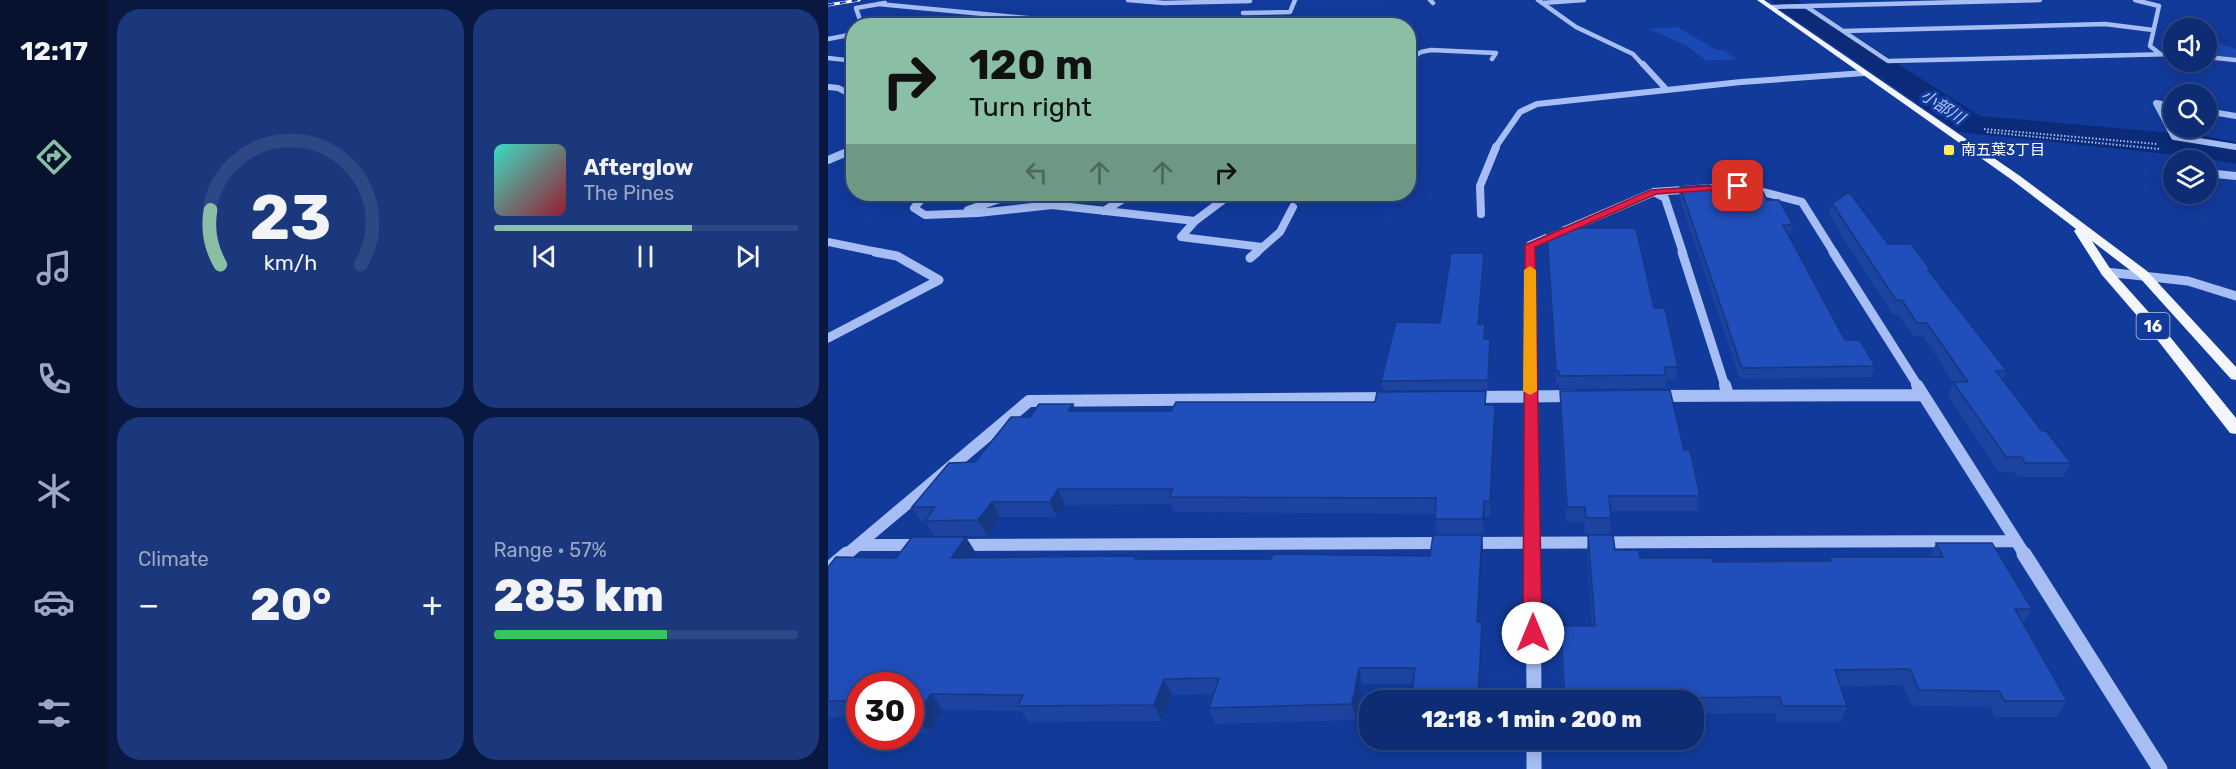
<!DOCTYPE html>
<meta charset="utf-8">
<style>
:root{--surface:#0e2c74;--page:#1c387c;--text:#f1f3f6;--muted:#9ba7c5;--line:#2e4886;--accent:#8abfa5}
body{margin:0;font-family:Rubik,"Noto Sans JP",sans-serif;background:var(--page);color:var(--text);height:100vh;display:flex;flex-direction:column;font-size:22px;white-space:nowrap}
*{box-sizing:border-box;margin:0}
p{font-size:20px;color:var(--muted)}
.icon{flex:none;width:33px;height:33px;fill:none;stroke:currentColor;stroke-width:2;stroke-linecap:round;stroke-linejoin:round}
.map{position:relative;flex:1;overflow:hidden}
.side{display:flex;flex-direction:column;gap:9px;padding:9px;background:#081840;width:720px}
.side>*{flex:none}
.top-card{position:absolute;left:18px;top:18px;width:570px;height:183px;border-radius:24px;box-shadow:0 3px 15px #0003,0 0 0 2px var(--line);background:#8abfa5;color:#111;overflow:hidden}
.fabs{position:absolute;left:1335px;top:18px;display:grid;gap:12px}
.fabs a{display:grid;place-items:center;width:54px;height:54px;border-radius:50%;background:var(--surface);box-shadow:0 3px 15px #0003,0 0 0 2px var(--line);font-size:30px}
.speed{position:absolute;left:18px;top:672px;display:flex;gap:12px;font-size:30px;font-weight:700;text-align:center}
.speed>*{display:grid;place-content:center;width:78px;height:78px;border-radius:50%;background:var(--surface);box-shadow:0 3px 15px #0003,0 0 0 2px var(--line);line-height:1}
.speed .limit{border:9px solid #d22;background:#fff;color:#111}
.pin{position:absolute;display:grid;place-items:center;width:51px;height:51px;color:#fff;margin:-26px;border-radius:12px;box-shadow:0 3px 9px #0006}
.me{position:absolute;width:66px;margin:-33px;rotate:0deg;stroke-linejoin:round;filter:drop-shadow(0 0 4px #0008)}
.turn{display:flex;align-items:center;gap:21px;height:126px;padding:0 24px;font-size:27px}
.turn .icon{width:78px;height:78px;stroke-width:2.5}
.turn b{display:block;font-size:42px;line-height:51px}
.lanes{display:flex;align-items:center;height:57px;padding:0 24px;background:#0003;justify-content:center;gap:30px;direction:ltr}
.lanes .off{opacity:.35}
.big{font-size:45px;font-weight:800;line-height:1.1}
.side .widget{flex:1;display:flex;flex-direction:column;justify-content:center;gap:9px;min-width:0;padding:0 21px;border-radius:24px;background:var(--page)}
.side .dial{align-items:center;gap:0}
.dial svg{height:156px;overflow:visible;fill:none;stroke:var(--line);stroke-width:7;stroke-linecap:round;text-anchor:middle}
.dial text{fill:var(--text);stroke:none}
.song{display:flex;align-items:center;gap:18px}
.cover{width:72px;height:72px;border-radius:9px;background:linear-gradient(135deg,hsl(170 70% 55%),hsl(350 70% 35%))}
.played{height:6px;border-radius:3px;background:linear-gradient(90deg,var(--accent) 65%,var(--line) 65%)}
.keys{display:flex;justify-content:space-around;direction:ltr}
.heat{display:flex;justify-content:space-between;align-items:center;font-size:33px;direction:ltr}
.charge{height:9px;border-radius:4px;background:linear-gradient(90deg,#34c759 57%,var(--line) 0)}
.side .tiles{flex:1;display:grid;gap:9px;grid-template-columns:repeat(2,1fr)}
.trip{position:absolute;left:531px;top:690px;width:345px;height:60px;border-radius:24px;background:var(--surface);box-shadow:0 3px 15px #0003,0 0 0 2px var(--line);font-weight:800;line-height:60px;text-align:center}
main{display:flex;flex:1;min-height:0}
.dock{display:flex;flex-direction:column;width:108px;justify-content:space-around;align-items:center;background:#06122e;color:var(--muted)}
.dock .icon{width:42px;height:42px}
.dock .on{color:var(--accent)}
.dock b{font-size:27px;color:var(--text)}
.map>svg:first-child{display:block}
.green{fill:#1a49b5}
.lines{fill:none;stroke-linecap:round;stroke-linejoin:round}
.river{fill:#0b2a77;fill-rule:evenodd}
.path{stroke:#a6bef4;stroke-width:2;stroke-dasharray:1.5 2;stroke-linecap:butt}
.minor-far5{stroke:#a6bef4;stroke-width:4.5}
.minor-far4{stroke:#a6bef4;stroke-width:6}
.minor-far3{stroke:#a6bef4;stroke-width:8}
.minor-far2{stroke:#a6bef4;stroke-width:9}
.minor-far1{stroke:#a6bef4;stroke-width:12}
.minor{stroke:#a6bef4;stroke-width:15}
.major{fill:#f3f6ff;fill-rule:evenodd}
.rail-casing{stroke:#fff;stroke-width:3}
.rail{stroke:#123a9b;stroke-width:2;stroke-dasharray:6;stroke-linecap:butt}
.wall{fill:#1c43a0}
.shaded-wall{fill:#163782}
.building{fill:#204eba;stroke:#163782;stroke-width:1.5}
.route{fill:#e11d48;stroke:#92132f;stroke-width:1.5}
.slow{fill:#f59e0b}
.poi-dot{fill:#ffe969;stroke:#123a9b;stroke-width:2}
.labels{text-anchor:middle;stroke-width:6;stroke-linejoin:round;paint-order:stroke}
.far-poi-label{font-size:15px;fill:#fff;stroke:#123a9b;text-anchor:start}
.far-water-label{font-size:16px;font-style:italic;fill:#b3c9fa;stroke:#123a9b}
.shield{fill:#123a9b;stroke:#b8c4e1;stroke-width:1.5}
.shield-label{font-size:16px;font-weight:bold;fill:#fff}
</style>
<main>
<nav class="dock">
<b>12:17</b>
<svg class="icon on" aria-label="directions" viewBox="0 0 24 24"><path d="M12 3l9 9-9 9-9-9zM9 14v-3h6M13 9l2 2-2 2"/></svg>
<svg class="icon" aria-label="music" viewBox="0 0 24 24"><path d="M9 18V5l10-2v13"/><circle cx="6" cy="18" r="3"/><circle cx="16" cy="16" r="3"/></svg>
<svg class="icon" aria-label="phone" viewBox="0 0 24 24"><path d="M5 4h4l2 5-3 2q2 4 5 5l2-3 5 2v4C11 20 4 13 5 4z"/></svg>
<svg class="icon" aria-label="climate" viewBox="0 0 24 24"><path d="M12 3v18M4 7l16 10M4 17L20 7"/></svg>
<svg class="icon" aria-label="car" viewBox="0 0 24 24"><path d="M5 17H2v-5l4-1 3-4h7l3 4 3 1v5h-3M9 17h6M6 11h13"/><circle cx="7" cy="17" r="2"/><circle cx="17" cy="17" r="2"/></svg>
<svg class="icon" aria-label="filters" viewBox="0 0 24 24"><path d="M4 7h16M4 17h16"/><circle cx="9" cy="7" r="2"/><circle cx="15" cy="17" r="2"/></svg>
</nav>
<section class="side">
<div class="tiles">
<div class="widget dial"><svg viewBox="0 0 100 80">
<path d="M14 69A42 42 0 1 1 86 69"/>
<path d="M14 69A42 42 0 0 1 9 41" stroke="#8abfa5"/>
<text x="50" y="56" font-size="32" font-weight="700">23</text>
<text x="50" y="72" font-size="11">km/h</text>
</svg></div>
<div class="widget">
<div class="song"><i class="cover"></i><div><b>Afterglow</b><p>The Pines</p></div></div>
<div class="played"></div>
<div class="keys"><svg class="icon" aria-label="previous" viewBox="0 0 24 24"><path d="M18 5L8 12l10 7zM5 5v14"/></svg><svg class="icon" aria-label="pause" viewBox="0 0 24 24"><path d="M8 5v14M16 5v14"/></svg><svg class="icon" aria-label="next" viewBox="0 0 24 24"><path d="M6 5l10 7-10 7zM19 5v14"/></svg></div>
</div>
<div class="widget"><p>Climate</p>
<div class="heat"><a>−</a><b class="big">20°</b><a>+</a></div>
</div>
<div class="widget"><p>Range · 57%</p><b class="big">285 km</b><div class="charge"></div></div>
</div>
</section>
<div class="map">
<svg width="1408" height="769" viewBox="0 0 1408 769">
<rect width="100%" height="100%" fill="#123a9b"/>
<path class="green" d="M 849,27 L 889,50 L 895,50 L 908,59 L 879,61 L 857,45 L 821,29 Z
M 1378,39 L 1408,49 L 1408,57 L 1379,55 Z"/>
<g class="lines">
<path class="river" d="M 943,0 L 969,0 L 1152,116 L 1377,136 L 1408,142 L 1408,164 L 1377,158 L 1131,132 L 946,5 Z"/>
<path class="path" d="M 1156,129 L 1329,144
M 1159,132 L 1331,149"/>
<path class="minor-far5" d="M 300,0 L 336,3 L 422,1
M 602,0 L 605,3
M 710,0 L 748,27 L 805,54 L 816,66
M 1307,0 L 1331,6 L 1322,46 L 1331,53
M 714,3 L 756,0
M 50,4 L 283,26
M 944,7 L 1212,0
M 979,7 L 1060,61 L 1346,54
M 415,13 L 462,12 L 467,0
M 34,26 L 28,8 L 57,3
M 317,26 L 409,23
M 1015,31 L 1277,24 L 1325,30
M 0,39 L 26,34
M 1378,57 L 1408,60
M 0,58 L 26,61
M 580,61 L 593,52 L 603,50 L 668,53 L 664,59"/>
<path class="minor-far4" d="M 815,64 L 837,88
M 0,87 L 10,88 L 26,96
M 1346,106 L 1328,103 L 1346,137 L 1408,147
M 1378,111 L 1408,116
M 667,148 L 692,112 L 709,104 L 913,82 L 1036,73"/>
<path class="minor-far3" d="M 0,160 L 26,149
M 1378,173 L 1408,176
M 826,192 L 837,198 L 855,253
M 98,194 L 86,208 L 97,215 L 150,213 L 224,205 L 367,221
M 403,194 L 367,221 L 353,237 L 434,247
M 140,210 L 186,194
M 276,211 L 303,194
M 653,214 L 652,186 L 668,147
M 0,242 L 54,253
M 428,253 L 452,232 L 465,207
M 702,253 L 702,245 L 826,192 L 911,186 L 974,202 L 1006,253"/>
<path class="minor-far2" d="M 702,252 L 703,386
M 854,252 L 897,386
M 1005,252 L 1090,386
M 422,258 L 429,252
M 1278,272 L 1360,281 L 1408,296
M 0,338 L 111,280 L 69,256 L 47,252"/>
<path class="minor-far1" d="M 703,385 L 705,555
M 897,385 L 900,395
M 1089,385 L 1197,555
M 829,396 L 1095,395
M 646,397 L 745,396
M 642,543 L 1187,541
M 30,545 L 89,545
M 129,545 L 617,543
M 18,555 L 201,401 L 562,398"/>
<path class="minor" d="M 705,554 L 706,700
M 1196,554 L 1332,769
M 0,570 L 19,554
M 706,740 L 706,769"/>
<path class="major" d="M 929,0 L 936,0 L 1192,176 L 1319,271 L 1408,367 L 1408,380 L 1403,379 L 1311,277 L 1264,241 L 1283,270 L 1334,327 L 1408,418 L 1408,434 L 1402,433 L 1324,333 L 1274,275 L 1246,231 L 1248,229 L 1184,180 Z"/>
<g class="rail-casing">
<path id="rail" d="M 0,5 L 31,0"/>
</g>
<use href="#rail" class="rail"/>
</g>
<path class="wall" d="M 852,187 L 884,191 L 939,200 L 965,225 L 963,234 L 960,234 L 1017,340 L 1047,366 L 1043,377 L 912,379 L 851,196 Z
M 1004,203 L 1060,244 L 1103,270 L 1102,272 L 1179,371 L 1175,380 L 1214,431 L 1243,463 L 1235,477 L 1190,477 L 1186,472 L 1171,472 L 1120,396 L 1125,382 L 1095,336 L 1085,336 L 1070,314 L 1064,314 L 1001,215 Z
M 719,233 L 826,308 L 850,367 L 848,380 L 838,380 L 837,388 L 731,389 L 731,384 L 728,384 L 719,244 Z
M 656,262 L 651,324 L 657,324 L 657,339 L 662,339 L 663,348 L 660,390 L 555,390 L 553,381 L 612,323 Z
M 732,391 L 856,450 L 872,496 L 870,511 L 783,511 L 783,518 L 782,534 L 757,534 L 756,522 L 738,522 L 732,406 Z
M 245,404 L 248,411 L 343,411 L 667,405 L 668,420 L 663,517 L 657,517 L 656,535 L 609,535 L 607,514 L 346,512 L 343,504 L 237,505 L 229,517 L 172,517 L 159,536 L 107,536 L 98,523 L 94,523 L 84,507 L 147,462 L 202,417 Z
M 654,535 L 655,551 L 651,622 L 654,622 L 655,638 L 652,700 L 583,700 L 585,684 L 534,684 L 528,720 L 387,724 L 381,708 L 386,694 L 344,695 L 334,721 L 201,722 L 193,711 L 115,710 L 101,733 L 82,733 L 82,686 L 32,686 L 32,717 L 0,717 L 0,567 L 148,553 L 144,558 L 308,556 L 310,559 L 443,559 L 602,556 Z
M 760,535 L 787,550 L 812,558 L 885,562 L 1000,561 L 1001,557 L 1102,557 L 1108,543 L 1204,609 L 1195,624 L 1239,701 L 1228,717 L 1167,717 L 1162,707 L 1084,706 L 1075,685 L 1012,686 L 1019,706 L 1013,722 L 949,722 L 947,713 L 866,714 L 866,700 L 735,700 L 732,642 L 733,626 L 764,626 L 759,551 Z"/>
<path class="shaded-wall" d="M 656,253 L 656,262 L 650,333 L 650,324 Z
M 662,339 L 663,348 L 660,390 L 660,380 Z
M 245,404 L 251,419 L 240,411 Z
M 667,405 L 668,420 L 663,517 L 662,501 Z
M 230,489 L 237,505 L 229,517 L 222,502 Z
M 656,501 L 657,517 L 656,535 L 655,519 Z
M 164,502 L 172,517 L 159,536 L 150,520 Z
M 654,535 L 655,551 L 650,638 L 649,622 Z
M 138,537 L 148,553 L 133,574 L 123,558 Z
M 654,622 L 655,638 L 652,700 L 650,700 Z
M 531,668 L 534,684 L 528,720 L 524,704 Z
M 336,679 L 344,695 L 334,721 L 326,705 Z
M 103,694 L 115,710 L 101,733 L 88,717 Z"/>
<path class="building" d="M 882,185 L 884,191 L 934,190 L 939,200 L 951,200 L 965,225 L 955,225 L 1017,340 L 1032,340 L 1047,366 L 914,368 L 852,187 Z
M 1021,192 L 1060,244 L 1083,244 L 1103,270 L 1100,270 L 1179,371 L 1168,371 L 1214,431 L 1218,431 L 1243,463 L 1197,463 L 1194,457 L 1178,457 L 1125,382 L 1140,382 L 1099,323 L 1089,323 L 1074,300 L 1068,300 L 1004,203 Z
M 730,228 L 808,228 L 826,308 L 837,308 L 850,367 L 836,367 L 838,375 L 731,376 L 731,371 L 728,371 L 719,233 Z
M 623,253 L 656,253 L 650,324 L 657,324 L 656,339 L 662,339 L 660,380 L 553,381 L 568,322 L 612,323 Z
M 842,390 L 856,450 L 862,450 L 872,496 L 781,496 L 783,518 L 758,518 L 757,507 L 739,507 L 732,391 Z
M 658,391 L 657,405 L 667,405 L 662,501 L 656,501 L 655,519 L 607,519 L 608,498 L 341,497 L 345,489 L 230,489 L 222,502 L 164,502 L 150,520 L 97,521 L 107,507 L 84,507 L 121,463 L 147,462 L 183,417 L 202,417 L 211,404 L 245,404 L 240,411 L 343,411 L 348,402 L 547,402 L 549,392 Z
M 605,535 L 654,535 L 649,622 L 654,622 L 650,699 L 583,699 L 587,668 L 531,668 L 524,704 L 381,708 L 391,678 L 336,679 L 326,705 L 190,706 L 195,695 L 103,694 L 88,717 L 82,717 L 82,686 L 32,686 L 32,701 L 0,701 L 0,567 L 8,557 L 68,558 L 84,537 L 138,537 L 123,558 L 308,556 L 307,559 L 443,559 L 445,554 L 602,556 Z
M 760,535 L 785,535 L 787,550 L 811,550 L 812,558 L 884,558 L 885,562 L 1003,561 L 1001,557 L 1115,557 L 1108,543 L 1164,543 L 1204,609 L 1187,609 L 1239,701 L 1177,701 L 1171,691 L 1091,690 L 1082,669 L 1007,670 L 1019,706 L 954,706 L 952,697 L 835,698 L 835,695 L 770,695 L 770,689 L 736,689 L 733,626 L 767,626 Z"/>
<path class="route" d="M 910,184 L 915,186 L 914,188 L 828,194 L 707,247 L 714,633 L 712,639 L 705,641 L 698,639 L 695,633 L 697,245 L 823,190 Z"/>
<path class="slow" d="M 702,266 L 708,270 L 709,391 L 702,395 L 695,391 L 696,270 Z"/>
<rect class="poi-dot" x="1115" y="144" width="12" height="12" rx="3"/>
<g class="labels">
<g class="far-poi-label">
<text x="1133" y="155">南五葉3丁目</text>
</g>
<g class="far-water-label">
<text transform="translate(1115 106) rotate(33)" y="6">小部川</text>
</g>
<rect class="shield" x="1308.5" y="313" width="33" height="26" rx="4.5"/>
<g class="shield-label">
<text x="1325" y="332">16</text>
</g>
</g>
</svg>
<div class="fabs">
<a><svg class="icon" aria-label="sound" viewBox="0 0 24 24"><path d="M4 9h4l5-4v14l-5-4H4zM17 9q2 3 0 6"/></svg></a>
<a><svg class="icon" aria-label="search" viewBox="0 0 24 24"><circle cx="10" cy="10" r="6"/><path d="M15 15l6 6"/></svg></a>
<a><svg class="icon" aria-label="layers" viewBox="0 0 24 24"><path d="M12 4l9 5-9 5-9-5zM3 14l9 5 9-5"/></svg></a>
</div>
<div class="speed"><div class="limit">30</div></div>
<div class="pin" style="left:910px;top:186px;background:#d93025"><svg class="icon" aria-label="arrive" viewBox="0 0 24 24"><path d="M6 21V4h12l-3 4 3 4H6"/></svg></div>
<svg class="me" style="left:705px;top:633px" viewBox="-20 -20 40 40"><circle r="19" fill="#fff"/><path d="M0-13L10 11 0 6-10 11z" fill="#e11d48"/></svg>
<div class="trip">12:18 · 1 min · 200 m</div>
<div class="top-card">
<div class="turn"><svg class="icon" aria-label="right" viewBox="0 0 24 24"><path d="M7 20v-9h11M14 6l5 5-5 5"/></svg><div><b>120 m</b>Turn right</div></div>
<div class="lanes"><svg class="icon off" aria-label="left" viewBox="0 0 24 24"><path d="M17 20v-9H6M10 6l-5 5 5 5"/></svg><svg class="icon off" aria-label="ahead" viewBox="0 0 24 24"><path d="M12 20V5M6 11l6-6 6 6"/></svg><svg class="icon off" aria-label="ahead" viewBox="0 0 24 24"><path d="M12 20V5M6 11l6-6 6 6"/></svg><svg class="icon" aria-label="right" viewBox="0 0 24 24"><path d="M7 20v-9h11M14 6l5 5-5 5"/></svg></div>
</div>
</div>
</main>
